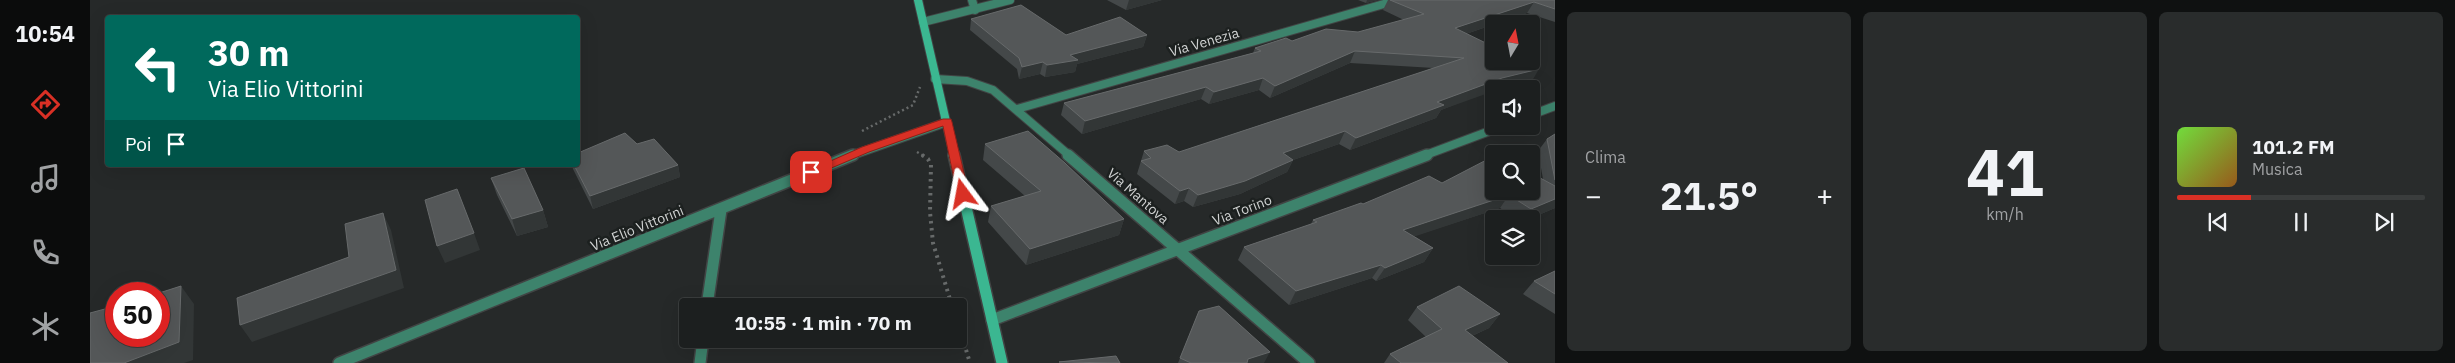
<!DOCTYPE html>
<html lang="it">
<meta charset="utf-8">
<style>
:root{--surface:#1c1f1f;--page:#292c2c;--text:#f1f3f6;--muted:#a0a2a4;--line:#3a3d3d;--accent:#d93025}
body{margin:0;font-family:"IBM Plex Sans",sans-serif;background:var(--page);color:var(--text);height:100vh;display:flex;flex-direction:column;font-size:19px;white-space:nowrap}
*{box-sizing:border-box;margin:0}
p{font-size:16px;color:var(--muted)}
.icon{flex:none;width:28px;height:28px;fill:none;stroke:currentColor;stroke-width:2;stroke-linecap:round;stroke-linejoin:round}
.map{position:relative;flex:1;overflow:hidden}
.side{display:flex;flex-direction:column;gap:12px;padding:12px;background:#0f1111;width:900px}
.side>*{flex:none}
.banner{position:absolute;left:15px;top:15px;width:475px;height:152px;border-radius:5px;box-shadow:0 5px 20px #0002,0 0 0 1px var(--line);background:#00695c;color:#fff;overflow:hidden}
.needle{width:32px;rotate:10deg}
.controls{position:absolute;left:1395px;top:15px;display:grid;gap:10px}
.controls a{display:grid;place-items:center;width:55px;height:55px;border-radius:5px;background:var(--surface);box-shadow:0 5px 20px #0002,0 0 0 1px var(--line);font-size:25px}
.speed{position:absolute;left:15px;top:282px;display:flex;gap:10px;font-size:25px;font-weight:700;text-align:center}
.speed>*{display:grid;place-content:center;width:65px;height:65px;border-radius:50%;background:var(--surface);box-shadow:0 5px 20px #0002,0 0 0 1px var(--line);line-height:1}
.speed .limit{border:8px solid #d22;background:#fff;color:#111}
.pin{position:absolute;display:grid;place-items:center;width:42px;height:42px;color:#fff;margin:-21px;border-radius:10px;box-shadow:0 2px 8px #0006}
.me{position:absolute;width:55px;margin:-28px;rotate:347deg;stroke-linejoin:round;filter:drop-shadow(0 0 4px #0008)}
.turn{display:flex;align-items:center;gap:18px;height:105px;padding:0 20px;font-size:22px}
.turn .icon{width:65px;height:65px;stroke-width:2.5}
.turn b{display:block;font-size:35px;line-height:42px}
.then{display:flex;align-items:center;height:48px;padding:0 20px;background:#0003;gap:10px;font-size:19px}
.big{font-size:38px;font-weight:700;line-height:1.1}
.side .card{flex:1;display:flex;flex-direction:column;justify-content:center;gap:8px;min-width:0;padding:0 18px;border-radius:8px;background:var(--page)}
.side .dial{align-items:center;gap:0}
.dial b{font-size:65px;line-height:1}
.song{display:flex;align-items:center;gap:15px}
.cover{width:60px;height:60px;border-radius:8px;background:linear-gradient(135deg,hsl(100 70% 55%),hsl(30 70% 35%))}
.played{height:5px;border-radius:2px;background:linear-gradient(90deg,var(--accent) 30%,var(--line) 30%)}
.keys{display:flex;justify-content:space-around;direction:ltr}
.heat{display:flex;justify-content:space-between;align-items:center;font-size:28px;direction:ltr}
.side .tiles{flex:1;display:grid;gap:12px;grid-template-columns:repeat(3,1fr)}
.trip{position:absolute;left:589px;top:298px;width:288px;height:50px;border-radius:5px;background:var(--surface);box-shadow:0 5px 20px #0002,0 0 0 1px var(--line);font-weight:700;line-height:50px;text-align:center}
main{display:flex;flex:1;min-height:0}
.dock{display:flex;flex-direction:column;width:90px;justify-content:space-around;align-items:center;background:#0b0c0c;color:var(--muted)}
.dock .icon{width:35px;height:35px}
.dock .selected{color:var(--accent)}
.dock b{font-size:22px;color:var(--text)}
.map>svg:first-child{display:block}
.lines{fill:none;stroke-linecap:round;stroke-linejoin:round}
.lane-casing{stroke:#414444;stroke-width:10}
.street-far1-casing{stroke:#414444;stroke-width:10}
.street-casing{stroke:#414444;stroke-width:14}
.secondary-far1-casing{stroke:#414444;stroke-width:10}
.secondary-casing{stroke:#414444;stroke-width:14}
.path-far1{stroke:#676a6a;stroke-width:2.5;stroke-dasharray:2 3;stroke-linecap:butt}
.path{stroke:#676a6a;stroke-width:4;stroke-dasharray:2.5 4.5;stroke-linecap:butt}
.lane{stroke:#3d836c;stroke-width:8}
.street-far1{stroke:#3d836c;stroke-width:8}
.street{stroke:#3d836c;stroke-width:11}
.secondary-far1{stroke:#3bb791;stroke-width:8}
.secondary{stroke:#3bb791;stroke-width:11}
.wall{fill:#444849}
.shaded-wall{fill:#323636}
.building{fill:#545758;stroke:#676a6b}
.route{fill:#d93025;stroke:#8d1f18}
.labels{text-anchor:middle;stroke-width:5;stroke-linejoin:round;paint-order:stroke}
.street-label{font-size:14px;fill:#d0d2d2;stroke:#1c201f}
</style>
<main>
<nav class="dock">
<b>10:54</b>
<svg class="icon selected" aria-label="directions" viewBox="0 0 24 24"><path d="M12 3l9 9-9 9-9-9zM9 14v-3h6M13 9l2 2-2 2"/></svg>
<svg class="icon" aria-label="music" viewBox="0 0 24 24"><path d="M9 18V5l10-2v13"/><circle cx="6" cy="18" r="3"/><circle cx="16" cy="16" r="3"/></svg>
<svg class="icon" aria-label="phone" viewBox="0 0 24 24"><path d="M5 4h4l2 5-3 2q2 4 5 5l2-3 5 2v4C11 20 4 13 5 4z"/></svg>
<svg class="icon" aria-label="climate" viewBox="0 0 24 24"><path d="M12 3v18M4 7l16 10M4 17L20 7"/></svg>
</nav>
<div class="map">
<svg width="1465" height="363" viewBox="0 0 1465 363">
<rect width="100%" height="100%" fill="#262929"/>
<g class="lines">
<g class="lane-casing">
<path id="lane" d="M 882,0 L 885,10"/>
</g>
<g class="street-far1-casing">
<path id="street-far1" d="M 833,22 L 920,0
M 845,79 L 877,81 L 903,90 L 980,156
M 927,109 L 1308,0
M 1441,115 L 1465,106
M 760,156 L 857,122
M 1333,156 L 1413,126"/>
</g>
<g class="street-casing">
<path id="street" d="M 978,155 L 1219,363
M 617,306 L 631,210
M 902,320 L 1337,155
M 249,363 L 763,155
M 610,363 L 613,339"/>
</g>
<g class="secondary-far1-casing">
<path id="secondary-far1" d="M 828,0 L 864,156"/>
</g>
<g class="secondary-casing">
<path id="secondary" d="M 864,155 L 912,363"/>
</g>
<path class="path-far1" d="M 772,131 L 823,105 L 830,87
M 827,152 L 834,156"/>
<path class="path" d="M 832,155 L 838,159 L 841,165 L 840,212 L 843,243 L 862,306
M 868,323 L 880,363"/>
<use href="#lane" class="lane"/>
<use href="#street-far1" class="street-far1"/>
<use href="#street" class="street"/>
<use href="#secondary-far1" class="secondary-far1"/>
<use href="#secondary" class="secondary"/>
</g>
<path class="wall" d="M 1017,0 L 1072,0 L 1036,10 Z
M 1268,0 L 1288,0 L 1276,3 Z
M 1298,0 L 1465,0 L 1465,22 L 1437,13 L 1376,34 L 1442,81 L 1404,89 L 1351,110 L 1346,118 L 1260,150 L 1249,144 L 1203,160 L 1197,172 L 1150,194 L 1103,207 L 1094,201 L 1085,204 L 1047,174 L 1054,151 L 1089,152 L 1344,68 L 1260,63 L 1180,98 L 1169,90 L 1119,104 L 1111,99 L 992,134 L 971,115 L 974,103 L 1163,53 L 1165,48 L 1202,41 L 1268,32 L 1314,20 L 1293,10 Z
M 881,19 L 976,35 L 1057,35 L 1053,47 L 987,64 L 985,72 L 955,77 L 950,74 L 929,79 L 927,69 L 880,30 Z
M 1465,134 L 1465,208 L 1439,219 L 1427,219 L 1410,208 L 1324,236 L 1343,248 L 1334,262 L 1286,281 L 1282,278 L 1199,305 L 1148,260 L 1154,247 L 1221,224 L 1223,220 L 1273,204 L 1352,183 L 1453,179 L 1448,151 L 1457,139 Z
M 547,144 L 588,165 L 590,177 L 503,209 L 483,169 L 482,165 L 488,165 Z
M 895,144 L 1034,219 L 1029,235 L 936,265 L 898,222 L 901,206 L 935,196 L 893,160 Z
M 401,178 L 453,210 L 458,227 L 427,236 L 407,195 Z
M 1465,271 L 1465,314 L 1433,294 L 1444,281 Z
M 1327,307 L 1410,314 L 1399,328 L 1382,336 L 1418,363 L 1294,363 L 1300,354 L 1336,337 L 1318,320 Z
M 1109,311 L 1174,363 L 1088,363 Z"/>
<path class="shaded-wall" d="M 1039,0 L 1072,0 L 1036,10 Z
M 1277,0 L 1288,0 L 1276,3 Z
M 1444,2 L 1437,13 L 1358,40 L 1365,28 Z
M 1057,35 L 1053,47 L 987,64 L 985,72 L 955,77 L 957,65 L 980,55 Z
M 1265,51 L 1260,63 L 1180,98 L 1185,86 Z
M 953,62 L 950,74 L 929,79 L 932,67 Z
M 1449,69 L 1442,81 L 1411,89 L 1404,89 L 1404,91 L 1351,110 L 1346,118 L 1260,150 L 1266,138 L 1347,102 L 1412,78 Z
M 1173,78 L 1169,90 L 1119,104 L 1124,92 Z
M 1116,87 L 1111,99 L 992,134 L 995,121 Z
M 1255,131 L 1249,144 L 1203,160 L 1197,172 L 1150,194 L 1103,207 L 1108,195 L 1193,153 Z
M 588,165 L 590,177 L 503,209 L 500,196 Z
M 1099,188 L 1094,201 L 1085,204 L 1090,191 Z
M 1419,195 L 1410,208 L 1305,243 L 1313,230 Z
M 1465,199 L 1465,208 L 1439,219 L 1434,219 L 1441,209 Z
M 453,210 L 458,227 L 427,236 L 422,219 Z
M 293,213 L 301,230 L 314,288 L 162,342 L 150,325 L 306,270 Z
M 1034,219 L 1029,235 L 936,265 L 940,249 Z
M 384,233 L 390,250 L 355,263 L 347,246 Z
M 1343,248 L 1334,262 L 1286,281 L 1295,268 Z
M 1291,265 L 1282,278 L 1199,305 L 1206,291 Z
M 91,286 L 104,304 L 103,360 L 94,363 L 34,363 Z
M 1410,314 L 1399,328 L 1364,344 L 1375,330 Z
M 1180,352 L 1174,363 L 1156,363 L 1158,359 Z"/>
<path class="building" d="M 1300,0 L 1465,0 L 1465,9 L 1444,2 L 1365,28 L 1404,47 L 1404,61 L 1433,61 L 1449,69 L 1412,78 L 1347,102 L 1354,105 L 1266,138 L 1255,131 L 1193,153 L 1203,160 L 1155,181 L 1108,195 L 1099,188 L 1090,191 L 1051,161 L 1061,158 L 1054,151 L 1077,145 L 1089,152 L 1374,58 L 1265,51 L 1185,86 L 1173,78 L 1124,92 L 1116,87 L 995,121 L 974,103 L 1171,51 L 1165,48 L 1196,38 L 1202,41 L 1236,29 L 1268,32 L 1334,14 Z
M 931,5 L 976,35 L 1030,17 L 1057,35 L 980,55 L 988,60 L 957,65 L 953,62 L 932,67 L 929,58 L 881,19 Z
M 938,131 L 975,163 L 1034,219 L 940,249 L 901,206 L 951,191 L 895,144 Z
M 535,133 L 547,144 L 564,139 L 588,165 L 500,196 L 484,165 L 488,165 L 488,153 Z
M 1465,134 L 1465,180 L 1457,139 Z
M 1404,156 L 1404,191 L 1441,191 L 1441,173 L 1465,186 L 1465,199 L 1441,209 L 1419,195 L 1313,230 L 1343,248 L 1295,268 L 1291,265 L 1206,291 L 1154,247 L 1227,222 L 1223,220 L 1271,203 L 1273,204 L 1339,176 L 1352,183 Z
M 434,168 L 453,210 L 422,219 L 401,178 Z
M 367,189 L 384,233 L 347,246 L 335,200 Z
M 293,213 L 306,270 L 150,325 L 147,298 L 259,257 L 255,224 Z
M 1465,271 L 1465,294 L 1444,281 Z
M 91,286 L 89,342 L 34,363 L 0,363 L 0,313 L 26,306 L 26,336 L 69,336 L 69,294 L 66,294 Z
M 1369,286 L 1410,314 L 1375,330 L 1418,363 L 1311,363 L 1300,354 L 1352,329 L 1327,307 Z
M 1129,306 L 1180,352 L 1158,359 L 1157,363 L 1101,363 L 1090,358 L 1109,311 Z
M 1026,356 L 1030,363 L 969,362 Z"/>
<path class="route" d="M 853,119 L 861,119 L 862,122 L 879,194 L 877,197 L 873,198 L 867,194 L 853,126 L 779,152 L 725,175 L 721,176 L 716,172 L 772,147 Z"/>
<g class="labels">
<g class="street-label">
<text transform="translate(1114 42) rotate(-16)" y="5">Via Venezia</text>
<text transform="translate(1048 196) rotate(41)" y="5">Via Mantova</text>
<text transform="translate(1152 210) rotate(-21)" y="5">Via Torino</text>
<text transform="translate(547 228) rotate(-22)" y="5">Via Elio Vittorini</text>
</g>
</g>
</svg>
<div class="controls">
<a><svg class="needle" viewBox="-14 -14 28 28"><path d="M0-13l5 13h-10z" fill="#e53935"/><path d="M0 13l5-13h-10z" fill="#a0a2a4"/></svg></a>
<a><svg class="icon" aria-label="sound" viewBox="0 0 24 24"><path d="M4 9h4l5-4v14l-5-4H4zM17 9q2 3 0 6"/></svg></a>
<a><svg class="icon" aria-label="search" viewBox="0 0 24 24"><circle cx="10" cy="10" r="6"/><path d="M15 15l6 6"/></svg></a>
<a><svg class="icon" aria-label="layers" viewBox="0 0 24 24"><path d="M12 4l9 5-9 5-9-5zM3 14l9 5 9-5"/></svg></a>
</div>
<div class="speed"><div class="limit">50</div></div>
<div class="pin" style="left:721px;top:172px;background:#d93025"><svg class="icon" aria-label="arrive" viewBox="0 0 24 24"><path d="M6 21V4h12l-3 4 3 4H6"/></svg></div>
<svg class="me" style="left:873px;top:194px" viewBox="-20 -20 40 40"><path d="M0-17L14 15 0 8-14 15z" fill="#d93025" stroke="#fff" stroke-width="4"/></svg>
<div class="trip">10:55 · 1 min · 70 m</div>
<div class="banner">
<div class="turn"><svg class="icon" aria-label="left" viewBox="0 0 24 24"><path d="M17 20v-9H6M10 6l-5 5 5 5"/></svg><div><b>30 m</b>Via Elio Vittorini</div></div>
<div class="then">Poi<svg class="icon" aria-label="arrive" viewBox="0 0 24 24"><path d="M6 21V4h12l-3 4 3 4H6"/></svg></div>
</div>
</div>
<section class="side">
<div class="tiles">
<div class="card"><p>Clima</p>
<div class="heat"><a>−</a><b class="big">21.5°</b><a>+</a></div>
</div>
<div class="card dial"><b>41</b><p>km/h</p></div>
<div class="card">
<div class="song"><i class="cover"></i><div><b>101.2 FM</b><p>Musica</p></div></div>
<div class="played"></div>
<div class="keys"><svg class="icon" aria-label="previous" viewBox="0 0 24 24"><path d="M18 5L8 12l10 7zM5 5v14"/></svg><svg class="icon" aria-label="pause" viewBox="0 0 24 24"><path d="M8 5v14M16 5v14"/></svg><svg class="icon" aria-label="next" viewBox="0 0 24 24"><path d="M6 5l10 7-10 7zM19 5v14"/></svg></div>
</div>
</div>
</section>
</main>
